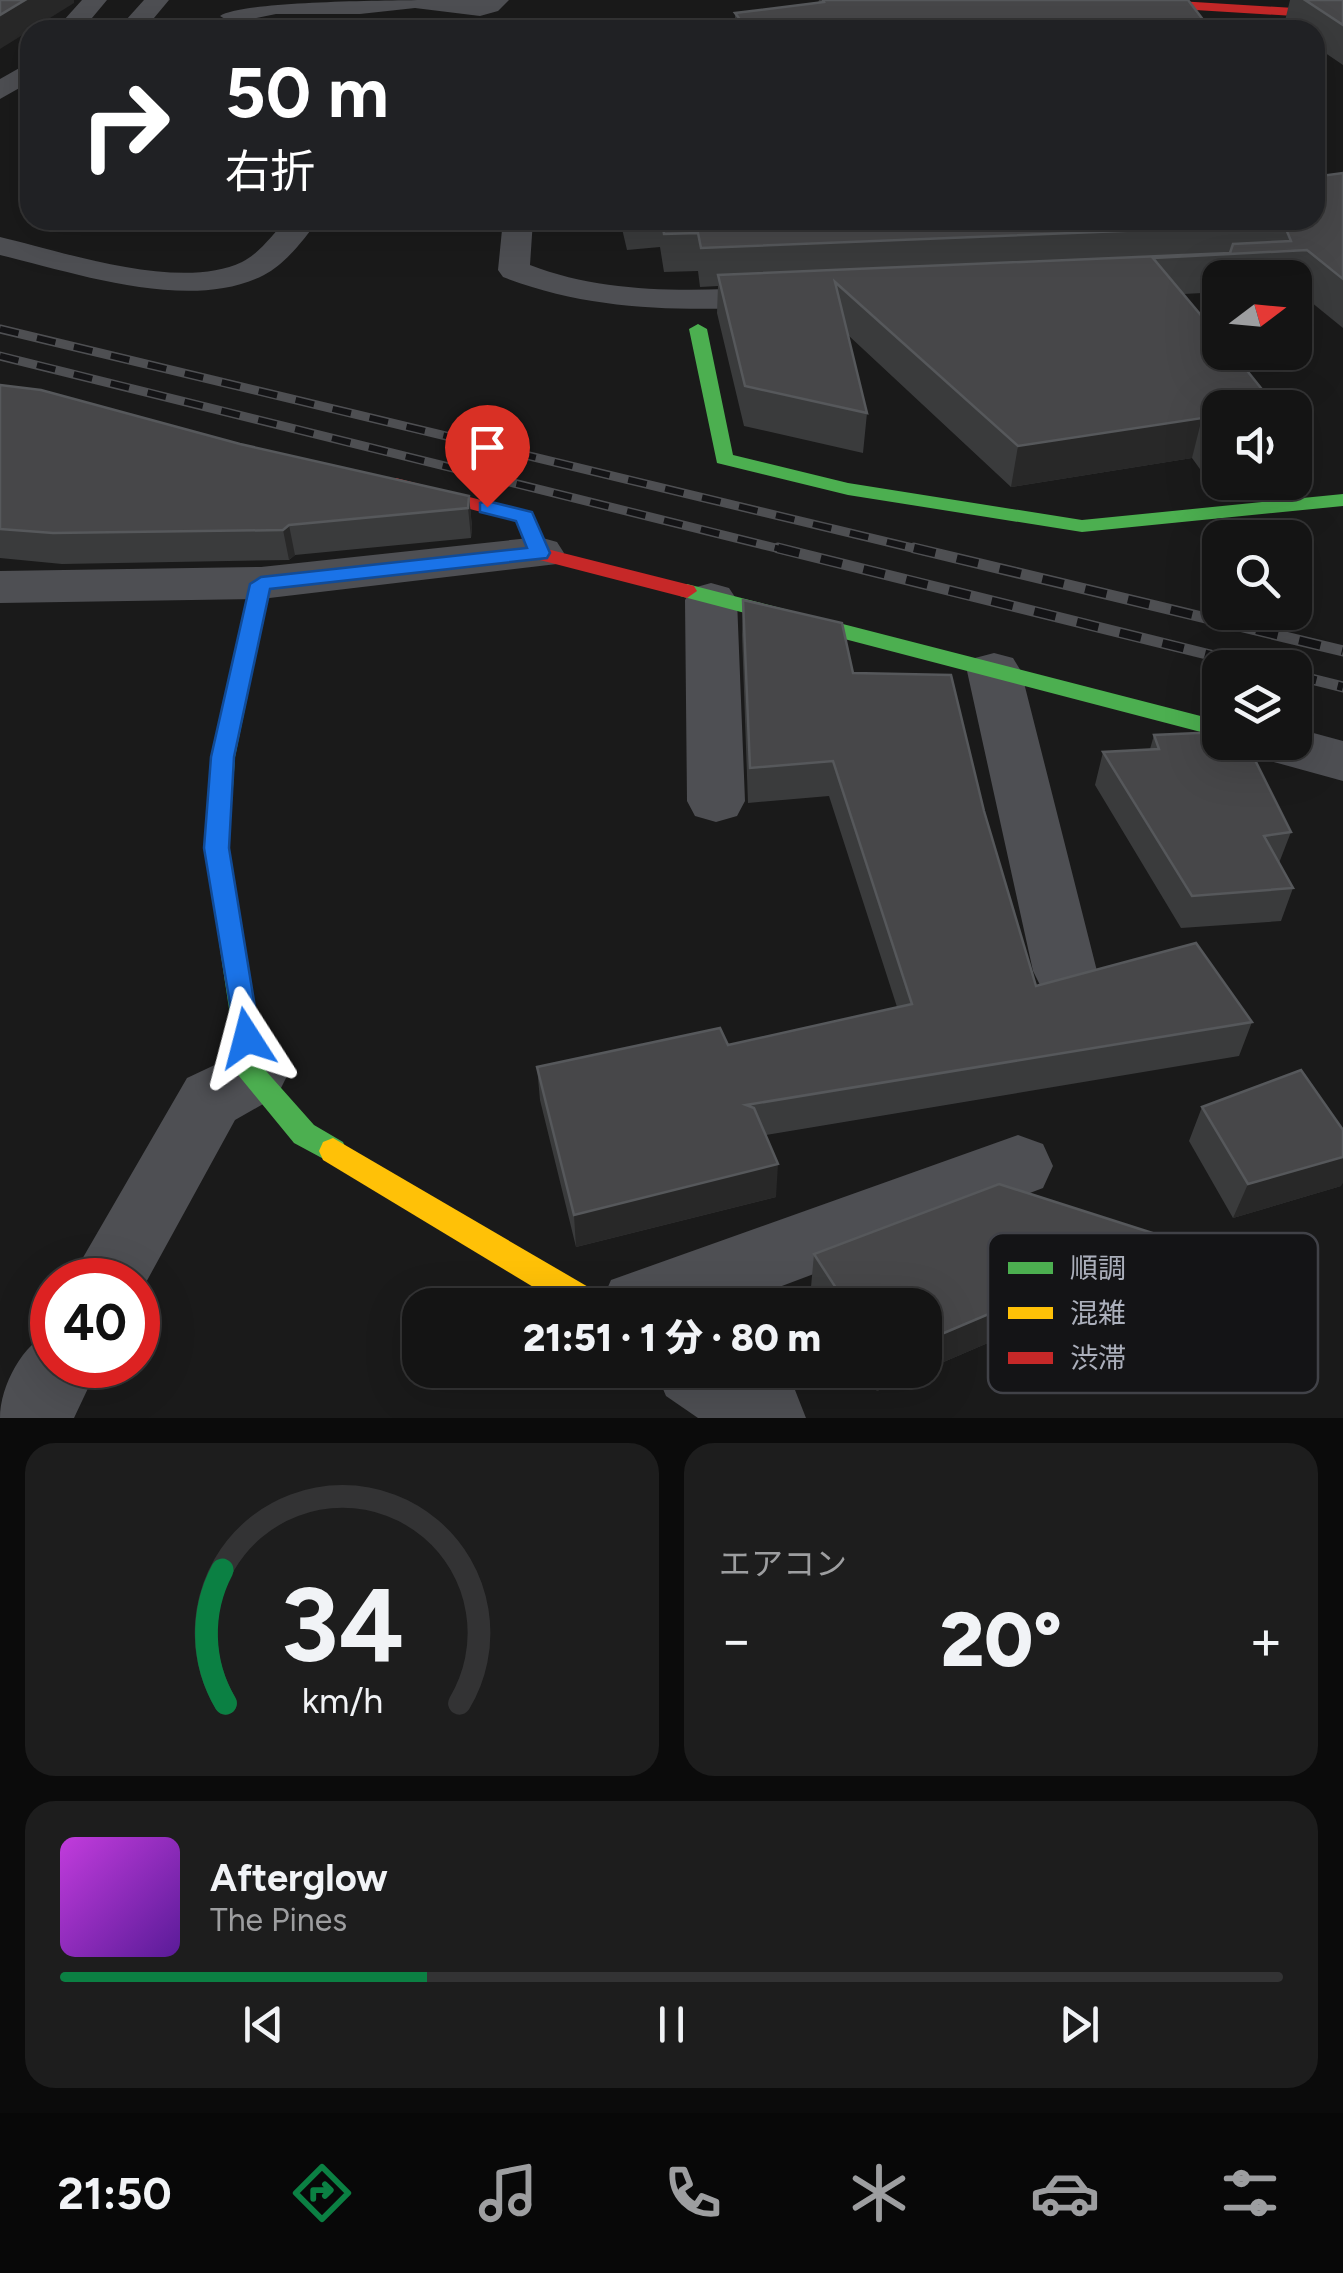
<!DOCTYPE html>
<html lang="ja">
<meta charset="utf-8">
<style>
:root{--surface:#141414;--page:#1d1d1d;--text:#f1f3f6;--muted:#9d9ea0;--line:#333334;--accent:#0b8043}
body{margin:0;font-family:Figtree,"Noto Sans JP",sans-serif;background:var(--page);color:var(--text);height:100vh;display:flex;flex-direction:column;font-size:38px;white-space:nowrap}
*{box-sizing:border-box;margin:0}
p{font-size:32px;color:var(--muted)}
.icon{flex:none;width:55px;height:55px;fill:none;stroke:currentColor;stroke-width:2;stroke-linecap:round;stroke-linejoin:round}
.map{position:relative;height:1418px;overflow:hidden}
.sheet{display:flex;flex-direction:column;gap:25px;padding:25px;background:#0b0b0b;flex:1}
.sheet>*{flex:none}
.hud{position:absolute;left:20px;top:20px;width:1305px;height:210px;border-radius:30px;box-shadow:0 10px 40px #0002,0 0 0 2px var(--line);background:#202124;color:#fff;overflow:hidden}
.needle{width:65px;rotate:74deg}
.controls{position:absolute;left:1202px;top:260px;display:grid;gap:20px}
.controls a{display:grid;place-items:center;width:110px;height:110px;border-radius:20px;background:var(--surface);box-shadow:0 10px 40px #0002,0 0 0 2px var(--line);font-size:50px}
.speed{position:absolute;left:30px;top:1258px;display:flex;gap:20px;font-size:50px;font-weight:700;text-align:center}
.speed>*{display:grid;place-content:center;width:130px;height:130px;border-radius:50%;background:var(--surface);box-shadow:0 10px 40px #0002,0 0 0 2px var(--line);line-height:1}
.speed .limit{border:15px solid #d22;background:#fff;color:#111}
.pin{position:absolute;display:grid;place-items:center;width:85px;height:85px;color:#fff;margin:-102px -42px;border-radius:50% 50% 50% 0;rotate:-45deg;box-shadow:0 0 10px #0007}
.pin .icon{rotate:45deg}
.me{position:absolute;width:110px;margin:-55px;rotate:351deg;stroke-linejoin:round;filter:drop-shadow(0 0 8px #0008)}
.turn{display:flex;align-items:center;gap:35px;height:210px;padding:0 40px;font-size:45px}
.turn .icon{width:130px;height:130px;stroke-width:2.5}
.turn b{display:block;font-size:70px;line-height:85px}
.big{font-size:75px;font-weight:800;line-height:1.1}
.sheet .card{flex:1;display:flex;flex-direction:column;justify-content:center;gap:15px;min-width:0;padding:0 35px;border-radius:30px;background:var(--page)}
.sheet .dial{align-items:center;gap:0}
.dial svg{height:260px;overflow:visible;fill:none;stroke:var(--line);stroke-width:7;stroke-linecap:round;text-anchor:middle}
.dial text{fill:var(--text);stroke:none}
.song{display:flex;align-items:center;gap:30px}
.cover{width:120px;height:120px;border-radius:15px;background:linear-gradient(135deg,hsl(290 70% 55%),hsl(270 70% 35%))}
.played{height:10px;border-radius:5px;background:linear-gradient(90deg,var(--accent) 30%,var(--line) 30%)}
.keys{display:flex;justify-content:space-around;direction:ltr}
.heat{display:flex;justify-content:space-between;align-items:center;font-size:55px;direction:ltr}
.sheet .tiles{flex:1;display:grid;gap:25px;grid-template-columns:1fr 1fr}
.card:last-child{grid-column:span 2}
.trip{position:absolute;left:402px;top:1288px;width:540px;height:100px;border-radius:30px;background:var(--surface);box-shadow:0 10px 40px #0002,0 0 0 2px var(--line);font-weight:800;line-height:100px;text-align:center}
.tabs{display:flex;height:160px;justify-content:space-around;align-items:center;background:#080808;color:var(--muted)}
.tabs .icon{width:70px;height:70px}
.tabs .active{color:var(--accent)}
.tabs b{font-size:45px;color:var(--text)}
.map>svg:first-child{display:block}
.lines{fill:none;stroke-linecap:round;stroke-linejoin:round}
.lane{fill:#4e4f53;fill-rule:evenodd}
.street{fill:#4e4f53;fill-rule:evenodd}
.fast{fill:#4caf50;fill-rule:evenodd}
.slow{fill:#ffc107;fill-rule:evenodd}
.jam{fill:#c62828;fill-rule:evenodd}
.rail-far1-casing{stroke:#4e4f52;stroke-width:9}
.rail-casing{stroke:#4e4f52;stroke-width:11}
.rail-far1{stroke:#141416;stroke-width:6;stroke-dasharray:19;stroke-linecap:butt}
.rail{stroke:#141416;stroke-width:8;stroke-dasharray:22;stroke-linecap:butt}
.wall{fill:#3a3b3c}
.shaded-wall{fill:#282828}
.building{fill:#474749;stroke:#56585b;stroke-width:2.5}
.route{fill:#1a73e8;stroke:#114b97;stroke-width:2.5}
.key{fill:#141416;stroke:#414248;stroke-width:2.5}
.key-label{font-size:28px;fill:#abafbb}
</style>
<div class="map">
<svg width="1343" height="1418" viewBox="0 0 1343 1418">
<rect width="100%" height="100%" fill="#1a1a1a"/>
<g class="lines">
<path class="lane" d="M 82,0 L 107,0 L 82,30 L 55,30 Z
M 144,0 L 169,0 L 144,30 L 117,30 Z
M 454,0 L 509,0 L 498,11 L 480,16 L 415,8 L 360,14 L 276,14 L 232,23 L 220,16 C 243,0 413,0 454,0 Z
M 30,62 L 30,82 L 0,99 L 0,79 Z
M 286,220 L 318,220 C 305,239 285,264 264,275 C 190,313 76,273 0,255 L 0,237 C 64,252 180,292 242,262 C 260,253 273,234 286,220 Z
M 503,220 L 533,220 L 530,265 C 607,295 693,291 774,287 L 785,290 L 790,297 L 785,304 L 774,307 C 680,311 591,311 503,277 L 498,270 Z"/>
<path class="street" d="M 539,537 L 557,542 L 564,553 L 557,564 L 261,599 L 0,603 L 0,571 L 261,567 Z
M 711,583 L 729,588 L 737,600 L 745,801 L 737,816 L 716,822 L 695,816 L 687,801 L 685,600 L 693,588 Z
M 994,653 L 1013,658 L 1021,671 L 1097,971 L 1088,989 L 1065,997 L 1042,989 L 1033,971 L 967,671 L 975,658 Z
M 1295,728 L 1343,741 L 1343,781 L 1252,756 L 1244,742 L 1295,742 Z
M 253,1047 L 277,1056 L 287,1076 L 277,1096 L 235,1120 L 138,1297 L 138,1280 L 70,1280 L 187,1078 Z
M 1018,1135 L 1043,1144 L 1053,1166 L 1043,1188 L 731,1305 L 600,1305 L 611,1280 Z
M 52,1331 L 52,1365 L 99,1365 L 74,1418 L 0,1418 C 0,1386 23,1343 52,1331 Z
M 655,1370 L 762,1370 L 795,1390 L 806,1418 L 698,1418 L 666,1396 Z"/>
<path class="fast" d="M 698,324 L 707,329 L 733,455 L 848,483 L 1082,520 L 1343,494 L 1343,506 L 1082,532 L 848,495 L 717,463 L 689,329 Z
M 261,576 L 271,583 L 235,757 L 229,848 L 266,1071 L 314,1125 L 343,1142 L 347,1151 L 343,1160 L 333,1164 L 294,1143 L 239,1076 L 205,848 L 211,757 L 251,583 Z
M 687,584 L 1220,721 L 1220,737 L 680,596 L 677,591 Z"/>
<path class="slow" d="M 333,1138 L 602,1295 L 606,1305 L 563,1305 L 323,1160 L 319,1151 L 323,1142 Z"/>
<path class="jam" d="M 1093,0 L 1162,0 L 1343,11 L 1343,19 L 1099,4 Z
M 396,478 L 531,513 L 547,549 L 694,586 L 697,591 L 687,598 L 532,558 L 516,521 L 389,488 L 386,484 L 389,480 Z"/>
<g class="rail-far1-casing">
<path id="rail-far1" d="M 0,329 L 925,551
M 0,356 L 788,551"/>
</g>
<g class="rail-casing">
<path id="rail" d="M 778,548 L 1263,668
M 914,548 L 1343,651
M 1295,675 L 1343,687"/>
</g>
<use href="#rail-far1" class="rail-far1"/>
<use href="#rail" class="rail"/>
</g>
<path class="wall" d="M 819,0 L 1188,0 L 1211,30 L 735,30 L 735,13 L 818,3 Z
M 1290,0 L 1343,0 L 1343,65 L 1315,46 L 1315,30 L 1291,30 L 1284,25 Z
M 1343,173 L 1343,328 L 1295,289 L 1295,278 L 1220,278 L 1220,292 L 1184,294 L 1220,408 L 1220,482 L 1294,483 L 1218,494 L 1192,458 L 1011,487 L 848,335 L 867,413 L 863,453 L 744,426 L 717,313 L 718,286 L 700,287 L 698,271 L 664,272 L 660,247 L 627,250 L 620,220 L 1315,220 L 1321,176 Z
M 0,385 L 240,444 L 469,496 L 472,527 L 471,538 L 295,555 L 289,560 L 62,564 L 0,558 Z
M 743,600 L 853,673 L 984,811 L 1036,986 L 1252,1022 L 1239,1056 L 766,1135 L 776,1197 L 576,1247 L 540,1100 L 537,1067 L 728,1045 L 897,1007 L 829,796 L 748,803 L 742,635 Z
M 1154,735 L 1291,832 L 1279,863 L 1293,888 L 1281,921 L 1181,928 L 1095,785 L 1103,752 L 1150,749 Z
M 1202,1107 L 1341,1186 L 1233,1218 L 1189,1141 Z
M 814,1254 L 1155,1271 L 925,1370 L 925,1305 L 822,1305 L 811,1287 Z
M 863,1370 L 925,1370 L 877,1391 Z"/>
<path class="shaded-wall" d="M 25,0 L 74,0 L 74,3 L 0,49 L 0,15 Z
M 1202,418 L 1192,458 L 1011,487 L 1018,446 Z
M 1306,443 L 1295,479 L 1295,444 Z
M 1222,482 L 1294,482 L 1218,494 Z
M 469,496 L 472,527 L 471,538 L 468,508 Z
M 289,525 L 295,555 L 289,560 L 283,530 Z
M 1343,1157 L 1343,1183 L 1341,1186 L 1233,1218 L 1248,1184 Z
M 778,1164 L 776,1197 L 576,1247 L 574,1215 Z
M 1168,1238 L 1155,1271 L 925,1370 L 925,1341 Z
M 880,1370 L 925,1370 L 877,1391 Z"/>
<path class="building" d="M 0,0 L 25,0 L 0,15 Z
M 823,0 L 1188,0 L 1211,30 L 748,30 L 735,13 L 824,2 Z
M 1305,0 L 1343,0 L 1343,25 Z
M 1315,168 L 1321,176 L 1343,173 L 1343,279 L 1307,250 L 1153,258 L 1220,338 L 1220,352 L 1232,352 L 1277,408 L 1220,408 L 1220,441 L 1202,418 L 1018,446 L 835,282 L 867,413 L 745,386 L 718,275 L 1230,253 L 1233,244 L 1291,241 L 1286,229 L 1272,225 L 701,248 L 698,233 L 664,234 L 662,220 L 1315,220 Z
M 0,385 L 41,390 L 240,444 L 469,496 L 468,508 L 289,525 L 283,530 L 53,533 L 0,529 Z
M 1295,429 L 1306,443 L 1295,444 Z
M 743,600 L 842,623 L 853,673 L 951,675 L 984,811 L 1036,986 L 1196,943 L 1252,1022 L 746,1105 L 754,1108 L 778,1164 L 574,1215 L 537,1067 L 720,1028 L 728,1045 L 912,1004 L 833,761 L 750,768 Z
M 1220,732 L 1220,742 L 1246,742 L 1291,832 L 1264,836 L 1293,888 L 1192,896 L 1103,752 L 1159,749 L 1154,735 Z
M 1301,1070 L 1343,1130 L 1343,1157 L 1248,1184 L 1202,1107 Z
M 999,1184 L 1168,1238 L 925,1341 L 925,1305 L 847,1305 L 814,1254 Z"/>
<path class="route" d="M 487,501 L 532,512 L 550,553 L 547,558 L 270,589 L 234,757 L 229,848 L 260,1038 L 256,1046 L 247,1049 L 237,1046 L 204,848 L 211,757 L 250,584 L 261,577 L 527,548 L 516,521 L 480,512 L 480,503 Z"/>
<rect x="988" y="1233" width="330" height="160" rx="15" class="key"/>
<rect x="1008" y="1262" width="45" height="12" fill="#4caf50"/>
<rect x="1008" y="1307" width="45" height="12" fill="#ffc107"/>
<rect x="1008" y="1352" width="45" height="12" fill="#c62828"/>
<g class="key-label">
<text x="1070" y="1278">順調</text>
<text x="1070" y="1323">混雑</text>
<text x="1070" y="1368">渋滞</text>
</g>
</svg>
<div class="controls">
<a><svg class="needle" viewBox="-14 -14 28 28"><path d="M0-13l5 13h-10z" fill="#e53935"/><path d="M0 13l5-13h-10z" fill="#9d9ea0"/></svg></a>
<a><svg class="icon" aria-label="sound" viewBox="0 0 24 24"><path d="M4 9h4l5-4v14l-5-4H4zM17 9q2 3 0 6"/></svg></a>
<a><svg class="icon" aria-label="search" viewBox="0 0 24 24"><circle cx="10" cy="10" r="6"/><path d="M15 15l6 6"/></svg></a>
<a><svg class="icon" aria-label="layers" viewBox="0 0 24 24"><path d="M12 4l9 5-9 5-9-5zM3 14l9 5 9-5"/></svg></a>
</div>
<div class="speed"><div class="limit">40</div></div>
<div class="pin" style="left:487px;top:507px;background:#d93025"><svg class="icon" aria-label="arrive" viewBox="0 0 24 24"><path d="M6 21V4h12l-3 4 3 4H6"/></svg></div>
<svg class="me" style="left:247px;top:1038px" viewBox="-20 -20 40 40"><path d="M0-17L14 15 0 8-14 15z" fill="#1a73e8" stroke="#fff" stroke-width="4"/></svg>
<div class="trip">21:51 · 1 分 · 80 m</div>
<div class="hud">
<div class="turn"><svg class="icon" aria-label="right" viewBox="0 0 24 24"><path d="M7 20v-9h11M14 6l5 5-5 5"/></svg><div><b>50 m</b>右折</div></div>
</div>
</div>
<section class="sheet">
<div class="tiles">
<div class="card dial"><svg viewBox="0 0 100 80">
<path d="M14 69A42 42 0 1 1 86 69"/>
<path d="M14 69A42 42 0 0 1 13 28" stroke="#0b8043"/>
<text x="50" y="56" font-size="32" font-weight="700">34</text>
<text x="50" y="72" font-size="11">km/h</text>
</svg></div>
<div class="card"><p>エアコン</p>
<div class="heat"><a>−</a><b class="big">20°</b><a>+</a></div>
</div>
<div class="card">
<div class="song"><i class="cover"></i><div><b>Afterglow</b><p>The Pines</p></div></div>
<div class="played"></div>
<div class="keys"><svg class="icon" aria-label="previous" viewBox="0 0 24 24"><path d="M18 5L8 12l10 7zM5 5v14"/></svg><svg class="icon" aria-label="pause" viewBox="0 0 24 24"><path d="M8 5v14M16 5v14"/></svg><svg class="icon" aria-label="next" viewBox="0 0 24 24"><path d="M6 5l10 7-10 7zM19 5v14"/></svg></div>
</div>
</div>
</section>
<nav class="tabs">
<b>21:50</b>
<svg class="icon active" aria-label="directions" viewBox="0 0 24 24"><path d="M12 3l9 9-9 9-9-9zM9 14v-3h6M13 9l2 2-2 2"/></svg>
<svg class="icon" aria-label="music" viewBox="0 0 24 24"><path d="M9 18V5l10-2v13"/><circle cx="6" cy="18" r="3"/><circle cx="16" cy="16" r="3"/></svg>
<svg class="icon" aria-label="phone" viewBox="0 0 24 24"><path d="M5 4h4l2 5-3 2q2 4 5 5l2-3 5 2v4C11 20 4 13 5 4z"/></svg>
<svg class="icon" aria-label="climate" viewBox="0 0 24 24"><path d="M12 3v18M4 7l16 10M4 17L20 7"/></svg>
<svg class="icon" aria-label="car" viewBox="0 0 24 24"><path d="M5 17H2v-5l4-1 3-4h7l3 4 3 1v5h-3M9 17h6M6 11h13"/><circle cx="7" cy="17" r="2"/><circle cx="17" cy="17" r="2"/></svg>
<svg class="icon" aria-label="filters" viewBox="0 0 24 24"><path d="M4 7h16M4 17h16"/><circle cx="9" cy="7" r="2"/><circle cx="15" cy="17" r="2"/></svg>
</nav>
